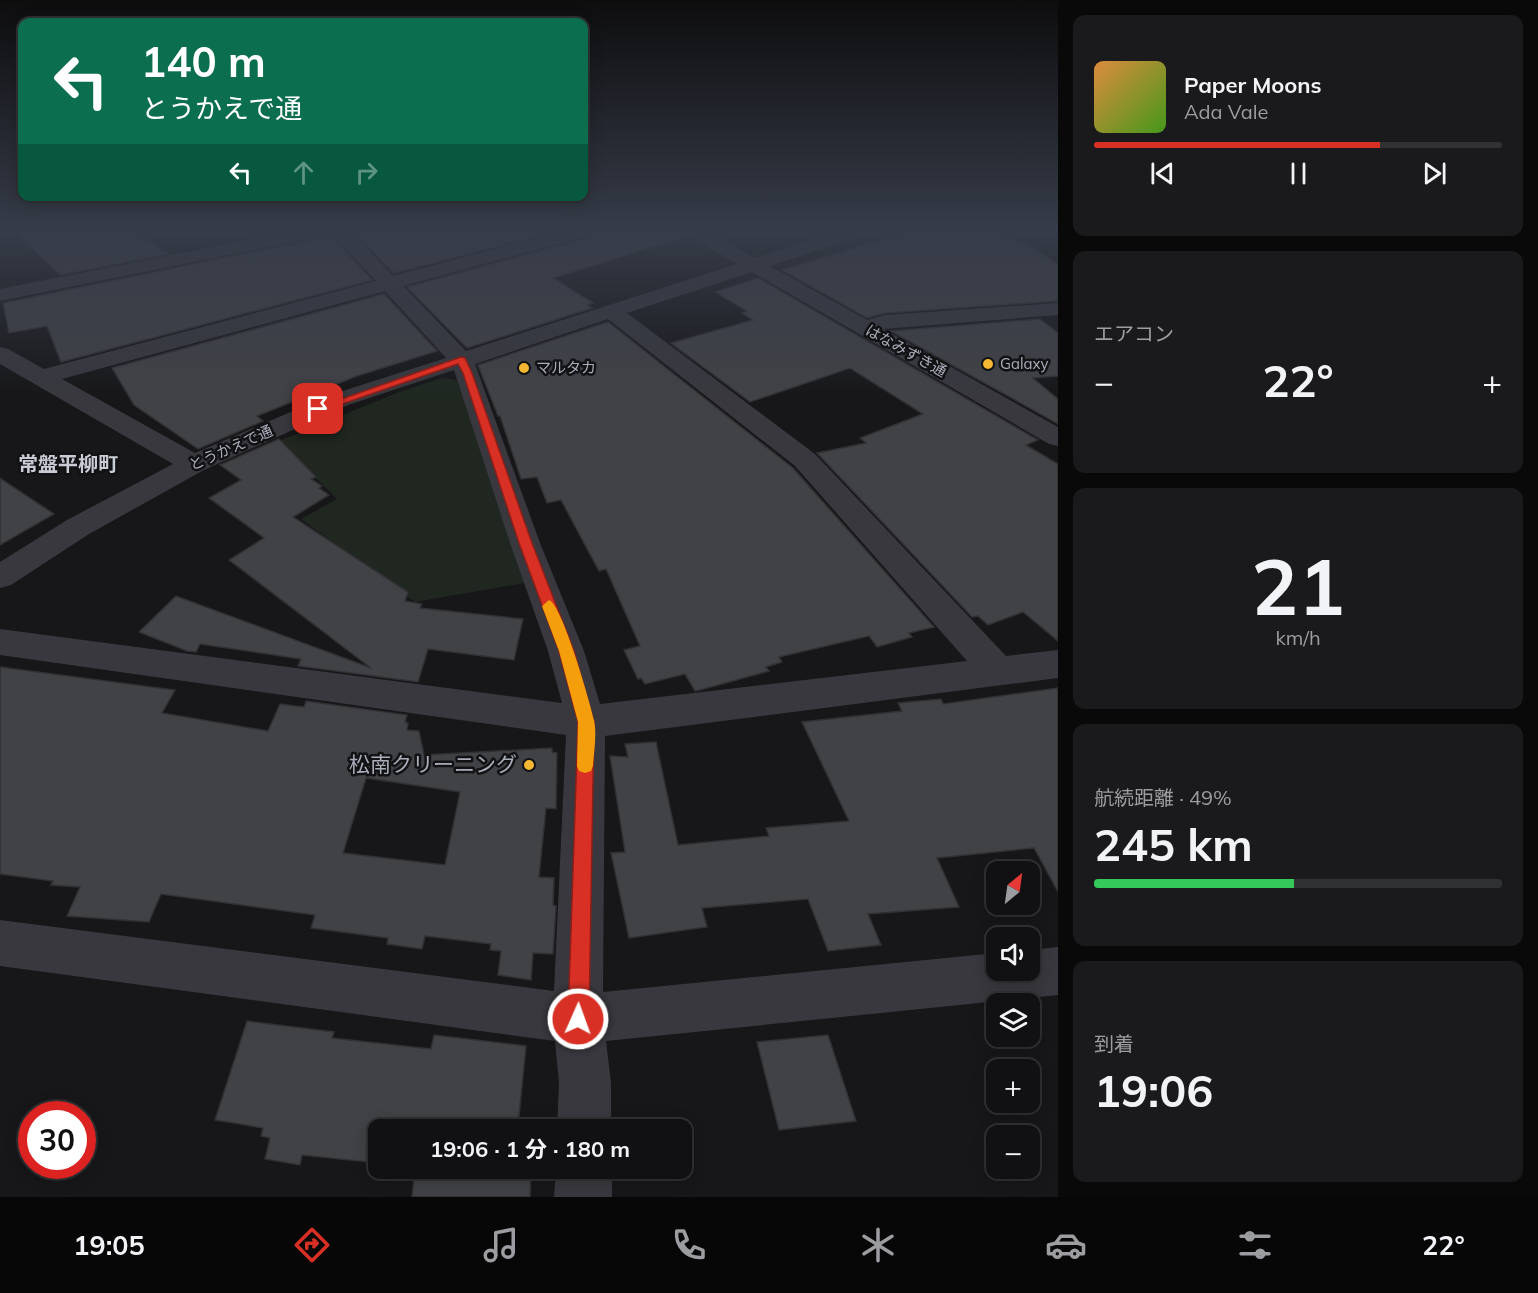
<!DOCTYPE html>
<html lang="ja">
<meta charset="utf-8">
<style>
:root{--surface:#111113;--page:#1a1a1c;--text:#f1f3f6;--muted:#9c9da0;--line:#303133;--accent:#d93025}
body{margin:0;font-family:Mulish,"Noto Sans JP",sans-serif;background:var(--page);color:var(--text);height:100vh;display:flex;flex-direction:column;font-size:22px;white-space:nowrap}
*{box-sizing:border-box;margin:0}
p{font-size:20px;color:var(--muted)}
.icon{flex:none;width:33px;height:33px;fill:none;stroke:currentColor;stroke-width:2;stroke-linecap:round;stroke-linejoin:round}
.map{position:relative;flex:1;overflow:hidden}
.details{display:flex;flex-direction:column;gap:15px;padding:15px;background:#09090a;width:480px}
.details>*{flex:none}
.guide{position:absolute;left:18px;top:18px;width:570px;height:183px;border-radius:12px;box-shadow:0 3px 15px #0003,0 0 0 2px var(--line);background:#0b6e4f;color:#fff;overflow:hidden}
.needle{width:39px;rotate:29deg}
.buttons{position:absolute;left:986px;top:861px;display:grid;gap:12px}
.buttons a{display:grid;place-items:center;width:54px;height:54px;border-radius:12px;background:var(--surface);box-shadow:0 3px 15px #0003,0 0 0 2px var(--line);font-size:30px}
.speed{position:absolute;left:18px;top:1101px;display:flex;gap:12px;font-size:30px;font-weight:700;text-align:center}
.speed>*{display:grid;place-content:center;width:78px;height:78px;border-radius:50%;background:var(--surface);box-shadow:0 3px 15px #0003,0 0 0 2px var(--line);line-height:1}
.speed .limit{border:9px solid #d22;background:#fff;color:#111}
.pin{position:absolute;display:grid;place-items:center;width:51px;height:51px;color:#fff;margin:-26px;border-radius:12px;box-shadow:0 3px 9px #0006}
.me{position:absolute;width:66px;margin:-33px;rotate:2deg;stroke-linejoin:round;filter:drop-shadow(0 0 4px #0008)}
.turn{display:flex;align-items:center;gap:21px;height:126px;padding:0 24px;font-size:27px}
.turn .icon{width:78px;height:78px;stroke-width:2.5}
.turn b{display:block;font-size:42px;line-height:51px}
.lanes{display:flex;align-items:center;height:57px;padding:0 24px;background:#0003;justify-content:center;gap:30px;direction:ltr}
.lanes .off{opacity:.35}
.big{font-size:45px;font-weight:700;line-height:1.1}
.details .tile{flex:1;display:flex;flex-direction:column;justify-content:center;gap:9px;min-width:0;padding:0 21px;border-radius:12px;background:var(--page)}
.details .dial{align-items:center;gap:0}
.dial b{font-size:78px;line-height:1}
.song{display:flex;align-items:center;gap:18px}
.cover{width:72px;height:72px;border-radius:9px;background:linear-gradient(135deg,hsl(30 70% 55%),hsl(100 70% 35%))}
.played{height:6px;border-radius:3px;background:linear-gradient(90deg,var(--accent) 70%,var(--line) 70%)}
.keys{display:flex;justify-content:space-around;direction:ltr}
.heat{display:flex;justify-content:space-between;align-items:center;font-size:33px;direction:ltr}
.charge{height:9px;border-radius:4px;background:linear-gradient(90deg,#34c759 49%,var(--line) 0)}
.trip{position:absolute;left:368px;top:1119px;width:324px;height:60px;border-radius:12px;background:var(--surface);box-shadow:0 3px 15px #0003,0 0 0 2px var(--line);font-weight:700;line-height:60px;text-align:center}
.tabs{display:flex;height:96px;justify-content:space-around;align-items:center;background:#070708;color:var(--muted)}
.tabs .icon{width:42px;height:42px}
.tabs .active{color:var(--accent)}
.tabs b{font-size:27px;color:var(--text)}
main{display:flex;flex:1;min-height:0}
.map>svg:first-child{display:block}
.green{fill:#1f2720}
.building{fill:#414246;stroke:#313135;stroke-width:1.5;fill-rule:evenodd}
.lines{fill:none;stroke-linecap:round;stroke-linejoin:round}
.minor{fill:#38383e;fill-rule:evenodd}
.route{fill:#d93025;stroke:#8d1f18;stroke-width:1.5}
.slow{fill:#f59e0b}
.poi-dot{fill:#f3b734;stroke:#121214;stroke-width:2}
.labels{text-anchor:middle;stroke-width:5;stroke-linejoin:round;paint-order:stroke}
.far-street-label{font-size:15px;fill:#a9adb9;stroke:#121214}
.far-poi-label{font-size:15px;fill:#a9adb9;stroke:#121214;text-anchor:start}
.neighbourhood-label{font-size:20px;font-weight:bold;fill:#caccd5;stroke:#121214}
.near-poi-label{font-size:21px;fill:#a9adb9;stroke:#121214;text-anchor:end}
</style>
<main>
<div class="map">
<svg width="1058" height="1197" viewBox="0 0 1058 1197">
<rect width="100%" height="100%" fill="#171719"/>
<path class="green" d="M 443,378 L 457,380 L 531,582 L 415,602 L 301,519 L 337,499 L 279,441 L 399,392 Z"/>
<path class="building" d="M 12,230 L 131,230 L 168,254 L 61,275 Z
M 352,230 L 560,230 L 394,273 Z
M 599,230 L 681,230 L 684,237 L 553,278 L 593,303 L 587,305 L 592,308 L 467,348 L 407,287 L 595,236 Z
M 916,230 L 990,230 L 1034,248 L 1058,265 L 1058,301 L 885,313 L 867,318 L 782,270 Z
M 331,236 L 372,280 L 61,362 L 47,326 L 9,333 L 3,303 Z
M 758,278 L 1038,440 L 1026,445 L 1058,464 L 1058,641 L 1023,612 L 988,625 L 978,616 L 972,617 L 817,453 L 866,443 L 860,438 L 923,414 L 850,368 L 750,402 L 671,343 L 753,320 L 742,313 L 747,311 L 715,292 Z
M 384,294 L 437,351 L 357,376 L 257,416 L 263,421 L 198,449 L 134,405 L 112,368 Z
M 1040,319 L 1058,333 L 1058,376 L 1033,378 L 1058,399 L 1058,424 L 891,331 Z
M 608,322 L 793,468 L 934,627 L 909,633 L 912,637 L 877,647 L 869,636 L 779,657 L 782,662 L 766,667 L 769,671 L 700,690 L 695,691 L 685,674 L 645,684 L 641,678 L 638,679 L 624,650 L 640,646 L 606,569 L 599,571 L 561,500 L 547,503 L 537,477 L 521,479 L 500,416 L 498,416 L 478,365 Z
M 279,439 L 316,477 L 311,479 L 322,486 L 319,488 L 329,495 L 293,517 L 408,592 L 405,601 L 422,604 L 420,608 L 523,619 L 514,660 L 428,649 L 418,682 L 298,666 L 301,659 L 200,644 L 196,652 L 187,651 L 139,632 L 176,596 L 371,668 L 229,560 L 264,538 L 209,498 L 241,480 L 220,465 Z
M 0,478 L 54,514 L 0,545 Z
M 0,667 L 175,690 L 162,713 L 268,731 L 280,704 L 304,707 L 306,701 L 407,715 L 405,722 L 408,723 L 407,730 L 419,731 L 424,755 L 552,748 L 552,752 L 557,753 L 556,809 L 546,808 L 539,877 L 554,878 L 553,905 L 556,906 L 553,954 L 533,953 L 531,980 L 498,975 L 501,951 L 490,950 L 491,944 L 425,936 L 422,949 L 387,944 L 388,938 L 311,928 L 315,915 L 161,894 L 149,922 L 67,916 L 80,887 L 51,885 L 53,881 L 0,874 ZM 366,778 L 460,792 L 445,865 L 343,853 Z
M 1058,688 L 1058,892 L 1034,848 L 937,858 L 959,907 L 868,914 L 881,945 L 828,951 L 808,899 L 702,908 L 707,927 L 629,938 L 611,853 L 625,852 L 610,756 L 628,757 L 625,744 L 656,742 L 678,845 L 769,836 L 766,828 L 849,821 L 802,722 L 902,711 L 898,703 L 941,699 L 943,704 Z
M 247,1021 L 334,1032 L 332,1038 L 431,1049 L 434,1035 L 526,1046 L 518,1126 L 540,1130 L 378,1130 L 378,1163 L 302,1155 L 300,1165 L 265,1159 L 270,1138 L 261,1136 L 263,1128 L 215,1120 Z
M 828,1035 L 856,1121 L 779,1130 L 757,1042 Z
M 415,1168 L 539,1168 L 538,1173 L 531,1171 L 530,1197 L 412,1197 Z"/>
<g class="lines">
<path class="minor" d="M 299,230 L 349,230 L 393,276 L 568,230 L 597,230 L 594,234 L 403,286 L 466,351 L 737,264 L 686,234 L 683,230 L 705,230 L 755,258 L 843,230 L 870,230 L 867,234 L 770,266 L 867,320 L 885,315 L 1058,303 L 1058,315 L 883,329 L 1058,427 L 1058,446 L 1049,444 L 752,272 L 627,313 L 815,454 L 1006,656 L 1058,650 L 1058,678 L 605,736 L 603,992 L 996,953 L 996,970 L 1029,970 L 1029,950 L 1058,947 L 1058,995 L 606,1041 L 611,1083 L 611,1130 L 557,1130 L 559,1083 L 555,1041 L 0,966 L 0,920 L 554,991 L 566,735 L 0,655 L 0,629 L 562,703 L 548,651 L 510,543 L 454,370 L 348,405 L 204,470 L 89,534 L 11,585 L 0,588 L 0,562 L 67,520 L 173,464 L 0,364 L 0,347 L 8,349 L 44,369 L 376,281 L 332,234 L 0,301 L 0,289 ZM 385,291 L 446,358 L 330,395 L 195,453 L 62,379 ZM 608,319 L 795,466 L 967,661 L 600,704 L 584,651 L 540,543 L 475,364 Z
M 556,1168 L 612,1168 L 612,1197 L 554,1197 Z"/>
</g>
<linearGradient id="sky" x2="0" y2="1"><stop stop-color="#0d0d0e"/><stop offset="0.58" stop-color="#363c49"/><stop offset="1" stop-color="#363c49" stop-opacity="0"/></linearGradient>
<rect width="1058" height="397" fill="url(#sky)"/>
<path class="route" d="M 461,357 L 465,358 L 472,373 L 532,543 L 574,651 L 594,722 L 589,1019 L 586,1026 L 578,1029 L 571,1026 L 568,1019 L 578,722 L 559,651 L 519,543 L 463,373 L 458,364 L 322,411 L 313,409 Z"/>
<path class="slow" d="M 549,600 C 562,604 590,702 594,720 C 597,734 594,751 593,766 L 591,771 L 585,773 L 579,771 L 577,766 L 578,722 L 559,651 L 542,606 Z"/>
<g class="poi-dot">
<circle cx="988" cy="364" r="6"/>
<circle cx="524" cy="368" r="6"/>
<circle cx="529" cy="765" r="6"/>
</g>
<g class="labels">
<g class="far-street-label">
<text transform="translate(906 351) rotate(29)" y="5">はなみずき通</text>
<text transform="translate(231 448) rotate(-24)" y="5">とうかえで通</text>
</g>
<g class="far-poi-label">
<text x="1000" y="369">Galaxy</text>
<text x="536" y="373">マルタカ</text>
</g>
<g class="neighbourhood-label">
<text x="68" y="471">常盤平柳町</text>
</g>
<g class="near-poi-label">
<text x="517" y="772">松南クリーニング</text>
</g>
</g>
</svg>
<div class="buttons">
<a><svg class="needle" viewBox="-14 -14 28 28"><path d="M0-13l5 13h-10z" fill="#e53935"/><path d="M0 13l5-13h-10z" fill="#9c9da0"/></svg></a>
<a><svg class="icon" aria-label="sound" viewBox="0 0 24 24"><path d="M4 9h4l5-4v14l-5-4H4zM17 9q2 3 0 6"/></svg></a>
<a><svg class="icon" aria-label="layers" viewBox="0 0 24 24"><path d="M12 4l9 5-9 5-9-5zM3 14l9 5 9-5"/></svg></a>
<a>+</a>
<a>−</a>
</div>
<div class="speed"><div class="limit">30</div></div>
<div class="pin" style="left:318px;top:409px;background:#d93025"><svg class="icon" aria-label="arrive" viewBox="0 0 24 24"><path d="M6 21V4h12l-3 4 3 4H6"/></svg></div>
<svg class="me" style="left:578px;top:1019px" viewBox="-20 -20 40 40"><circle r="17" fill="#d93025" stroke="#fff" stroke-width="3"/><path d="M0-11L8 9 0 5-8 9z" fill="#fff"/></svg>
<div class="trip">19:06 · 1 分 · 180 m</div>
<div class="guide">
<div class="turn"><svg class="icon" aria-label="left" viewBox="0 0 24 24"><path d="M17 20v-9H6M10 6l-5 5 5 5"/></svg><div><b>140 m</b>とうかえで通</div></div>
<div class="lanes"><svg class="icon" aria-label="left" viewBox="0 0 24 24"><path d="M17 20v-9H6M10 6l-5 5 5 5"/></svg><svg class="icon off" aria-label="ahead" viewBox="0 0 24 24"><path d="M12 20V5M6 11l6-6 6 6"/></svg><svg class="icon off" aria-label="right" viewBox="0 0 24 24"><path d="M7 20v-9h11M14 6l5 5-5 5"/></svg></div>
</div>
</div>
<section class="details">
<div class="tile">
<div class="song"><i class="cover"></i><div><b>Paper Moons</b><p>Ada Vale</p></div></div>
<div class="played"></div>
<div class="keys"><svg class="icon" aria-label="previous" viewBox="0 0 24 24"><path d="M18 5L8 12l10 7zM5 5v14"/></svg><svg class="icon" aria-label="pause" viewBox="0 0 24 24"><path d="M8 5v14M16 5v14"/></svg><svg class="icon" aria-label="next" viewBox="0 0 24 24"><path d="M6 5l10 7-10 7zM19 5v14"/></svg></div>
</div>
<div class="tile"><p>エアコン</p>
<div class="heat"><a>−</a><b class="big">22°</b><a>+</a></div>
</div>
<div class="tile dial"><b>21</b><p>km/h</p></div>
<div class="tile"><p>航続距離 · 49%</p><b class="big">245 km</b><div class="charge"></div></div>
<div class="tile"><p>到着</p><b class="big">19:06</b></div>
</section>
</main>
<nav class="tabs">
<b>19:05</b>
<svg class="icon active" aria-label="directions" viewBox="0 0 24 24"><path d="M12 3l9 9-9 9-9-9zM9 14v-3h6M13 9l2 2-2 2"/></svg>
<svg class="icon" aria-label="music" viewBox="0 0 24 24"><path d="M9 18V5l10-2v13"/><circle cx="6" cy="18" r="3"/><circle cx="16" cy="16" r="3"/></svg>
<svg class="icon" aria-label="phone" viewBox="0 0 24 24"><path d="M5 4h4l2 5-3 2q2 4 5 5l2-3 5 2v4C11 20 4 13 5 4z"/></svg>
<svg class="icon" aria-label="climate" viewBox="0 0 24 24"><path d="M12 3v18M4 7l16 10M4 17L20 7"/></svg>
<svg class="icon" aria-label="car" viewBox="0 0 24 24"><path d="M5 17H2v-5l4-1 3-4h7l3 4 3 1v5h-3M9 17h6M6 11h13"/><circle cx="7" cy="17" r="2"/><circle cx="17" cy="17" r="2"/></svg>
<svg class="icon" aria-label="filters" viewBox="0 0 24 24"><path d="M4 7h16M4 17h16"/><circle cx="9" cy="7" r="2"/><circle cx="15" cy="17" r="2"/></svg>
<b>22°</b>
</nav>
